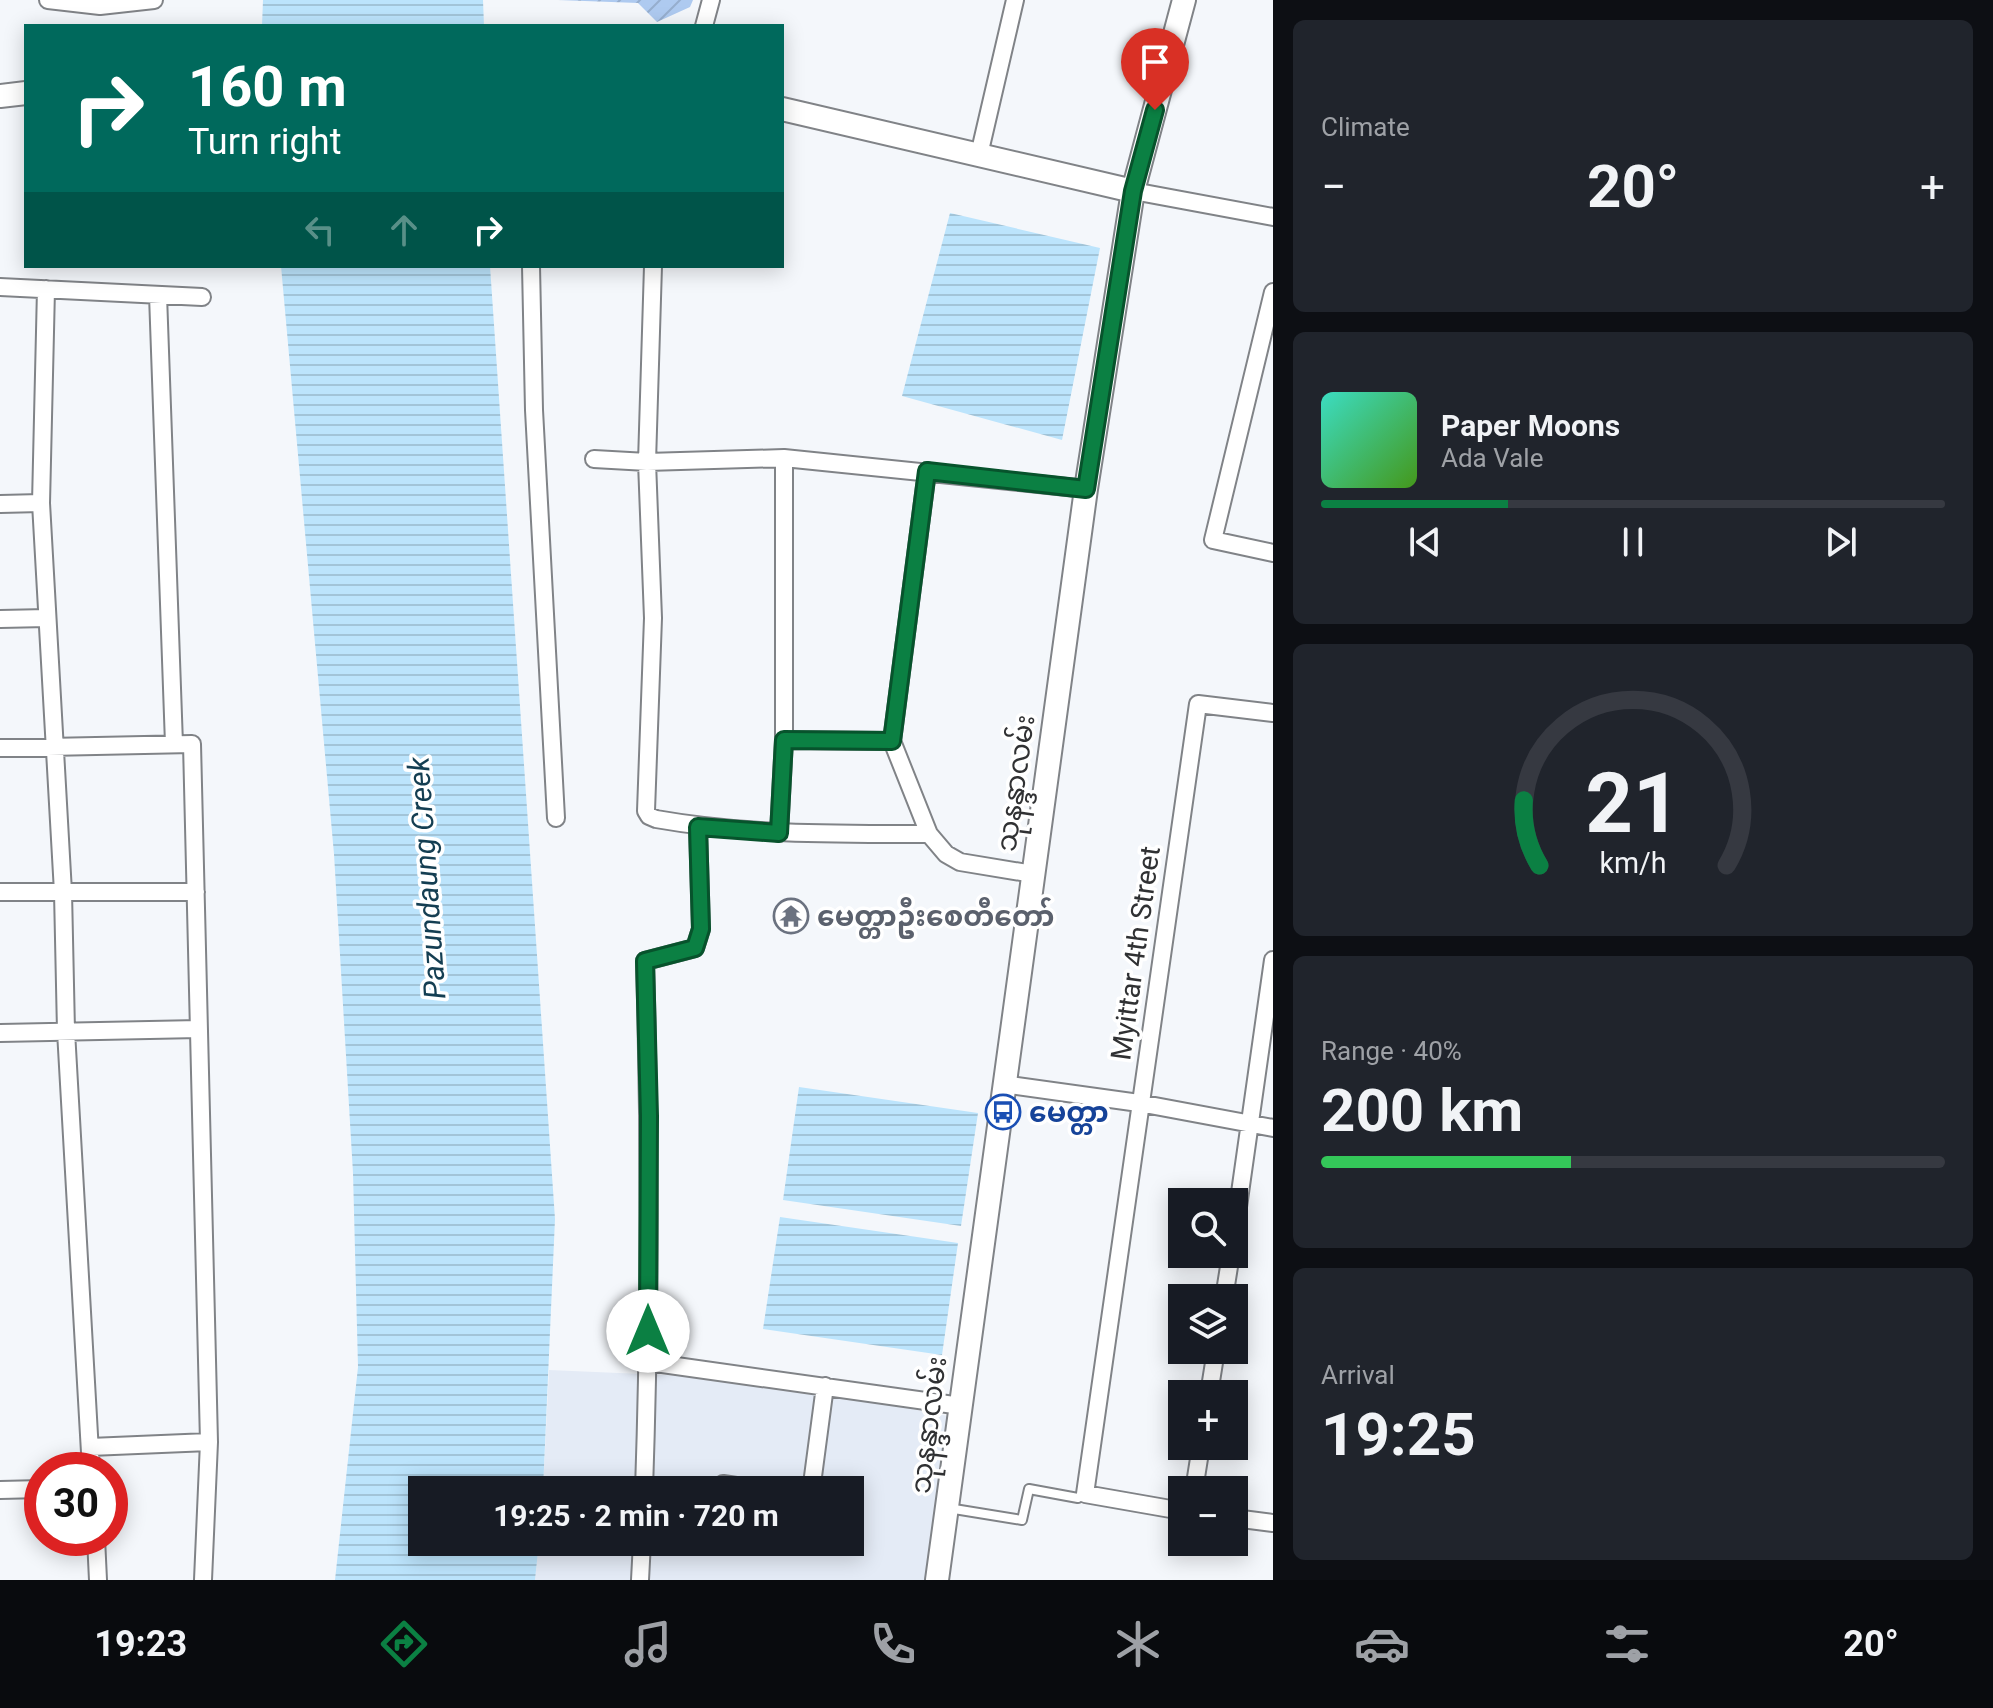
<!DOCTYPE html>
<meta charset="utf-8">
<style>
:root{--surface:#171b24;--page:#20242c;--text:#f1f3f6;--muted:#9ea1a6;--line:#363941;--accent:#0b8043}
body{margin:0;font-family:Roboto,"Noto Sans Myanmar",sans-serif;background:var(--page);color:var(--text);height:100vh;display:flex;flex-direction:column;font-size:30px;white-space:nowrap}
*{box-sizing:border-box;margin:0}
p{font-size:26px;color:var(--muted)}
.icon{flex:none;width:44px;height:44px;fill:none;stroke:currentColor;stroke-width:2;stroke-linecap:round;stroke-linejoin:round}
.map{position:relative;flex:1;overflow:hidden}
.drawer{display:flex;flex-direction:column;gap:20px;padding:20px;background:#0d0f14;width:720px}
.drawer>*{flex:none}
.banner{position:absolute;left:24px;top:24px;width:760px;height:244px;border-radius:0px;box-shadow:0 4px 20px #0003;background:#00695c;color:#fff;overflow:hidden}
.controls{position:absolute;left:1168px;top:1188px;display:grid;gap:16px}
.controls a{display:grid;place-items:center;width:80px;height:80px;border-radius:0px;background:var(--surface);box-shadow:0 4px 20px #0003;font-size:40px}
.speed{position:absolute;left:24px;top:1452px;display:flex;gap:16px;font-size:40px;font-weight:700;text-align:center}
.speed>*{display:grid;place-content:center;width:104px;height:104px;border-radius:50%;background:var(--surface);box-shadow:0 4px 20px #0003;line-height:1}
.speed .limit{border:12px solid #d22;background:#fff;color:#111}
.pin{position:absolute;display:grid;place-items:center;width:68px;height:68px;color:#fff;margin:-82px -34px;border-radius:50% 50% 50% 0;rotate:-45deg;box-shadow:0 0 8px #0007}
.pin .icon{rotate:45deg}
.me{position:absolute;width:88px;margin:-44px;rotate:0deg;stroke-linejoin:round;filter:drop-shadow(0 0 6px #0008)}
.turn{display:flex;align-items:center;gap:28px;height:168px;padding:0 32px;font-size:36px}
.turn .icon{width:104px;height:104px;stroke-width:2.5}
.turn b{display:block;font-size:56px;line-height:68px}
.lanes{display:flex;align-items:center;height:76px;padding:0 32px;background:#0003;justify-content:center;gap:40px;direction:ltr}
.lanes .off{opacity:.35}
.big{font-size:60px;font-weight:700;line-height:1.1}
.drawer .tile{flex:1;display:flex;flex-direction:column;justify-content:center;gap:12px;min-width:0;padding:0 28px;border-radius:12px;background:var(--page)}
.drawer .dial{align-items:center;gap:0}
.dial svg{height:208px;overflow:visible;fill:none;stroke:var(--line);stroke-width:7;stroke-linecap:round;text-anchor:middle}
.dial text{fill:var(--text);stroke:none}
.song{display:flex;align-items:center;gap:24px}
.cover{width:96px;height:96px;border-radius:12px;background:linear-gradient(135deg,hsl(170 70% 55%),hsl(100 70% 35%))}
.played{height:8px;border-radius:4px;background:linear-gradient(90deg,var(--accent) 30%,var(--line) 30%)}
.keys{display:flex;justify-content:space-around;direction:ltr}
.heat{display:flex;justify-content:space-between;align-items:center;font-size:44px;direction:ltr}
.charge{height:12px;border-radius:6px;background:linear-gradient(90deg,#34c759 40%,var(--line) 0)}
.trip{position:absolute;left:408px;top:1476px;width:456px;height:80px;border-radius:0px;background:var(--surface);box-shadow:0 4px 20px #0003;font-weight:700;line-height:80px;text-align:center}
.dock{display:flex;height:128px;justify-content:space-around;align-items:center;background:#090b0e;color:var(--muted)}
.dock .icon{width:56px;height:56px}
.dock .current{color:var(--accent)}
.dock b{font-size:36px;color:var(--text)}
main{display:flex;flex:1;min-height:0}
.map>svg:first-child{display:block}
.built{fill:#e4ebf6}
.garden{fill:url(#garden-furrows)}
.water{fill:url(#water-rules)}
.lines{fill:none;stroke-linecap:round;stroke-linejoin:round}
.service-casing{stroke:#808387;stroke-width:12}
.minor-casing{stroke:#808387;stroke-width:20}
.secondary-casing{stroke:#808387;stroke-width:26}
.service{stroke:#fff;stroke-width:8}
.minor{stroke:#fff;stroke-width:16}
.secondary{stroke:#fff;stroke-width:22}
.route-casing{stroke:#07532c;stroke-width:20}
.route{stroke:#0b8043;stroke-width:14}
.labels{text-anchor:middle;stroke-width:7;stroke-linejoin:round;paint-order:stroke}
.street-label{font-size:28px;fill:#303133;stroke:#fff}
.worship-label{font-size:28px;font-weight:bold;fill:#5b616d;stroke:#fff;text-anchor:start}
.transit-label{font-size:28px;font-weight:bold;fill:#164399;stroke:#fff;text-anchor:start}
.water-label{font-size:30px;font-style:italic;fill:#143e52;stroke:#fff}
</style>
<main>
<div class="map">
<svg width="1273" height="1580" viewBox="0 0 1273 1580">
<defs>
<pattern id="garden-furrows" width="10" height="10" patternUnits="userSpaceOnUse" patternTransform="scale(2)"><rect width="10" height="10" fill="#aecaf0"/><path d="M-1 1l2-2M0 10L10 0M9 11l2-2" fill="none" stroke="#96aece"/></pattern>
<pattern id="water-rules" width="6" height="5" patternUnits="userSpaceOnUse" patternTransform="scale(2)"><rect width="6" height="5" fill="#bce4fc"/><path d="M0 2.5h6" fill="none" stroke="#a2c4d8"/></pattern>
</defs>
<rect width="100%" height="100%" fill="#f4f7fb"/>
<path class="built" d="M 549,1370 L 758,1379 L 958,1418 L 933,1580 L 535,1580 L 539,1542 L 850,1542 L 850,1490 L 543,1490 Z"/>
<path class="garden" d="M 558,0 L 693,0 L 690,7 L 657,22 L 638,3 Z"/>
<path class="water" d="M 263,0 L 483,0 L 484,26 L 262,26 Z
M 950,213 L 1100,248 L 1062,440 L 902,396 Z
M 281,266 L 490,266 L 555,1219 L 543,1490 L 422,1490 L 422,1542 L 539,1542 L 535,1580 L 335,1580 L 358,1367 L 353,1173 L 334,854 Z
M 799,1087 L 978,1113 L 961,1226 L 783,1200 Z
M 780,1217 L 958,1243 L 942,1355 L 763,1329 Z"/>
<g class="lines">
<g class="service-casing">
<path id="service" d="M 948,1508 L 1022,1520 L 1029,1489 L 1078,1498 L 1085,1494"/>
</g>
<g class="minor-casing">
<path id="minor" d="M 48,0 L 100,6 L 154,0
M 704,26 L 711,0
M 979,155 L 1015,0
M 1133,191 L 1273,217
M 531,266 L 534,410 L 556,818
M 653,266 L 647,462 L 653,618 L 646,811 L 649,816 L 656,819 C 746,835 837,834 929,834
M 0,287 L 202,297
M 46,289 L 41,503 L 63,892 L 66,1031 L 91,1470
M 1273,292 L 1213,540 L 1273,553
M 158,295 L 174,744
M 594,459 L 647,462 L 784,458 L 1086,489
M 927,471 L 892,741 L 929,834 L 946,854 L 960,862 L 1033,874
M 0,504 L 41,503
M 0,619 L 47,618
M 784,740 L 892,741
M 0,748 L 192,744 L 209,1442 L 90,1447
M 779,833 L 784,740 L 784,458
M 0,892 L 196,892
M 0,1033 L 199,1029
M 1003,1084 L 1139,1103 L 1273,1128
M 1234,1235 L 1273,960
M 1224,1298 L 1231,1254
M 648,1362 L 961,1406
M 1209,1394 L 1216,1350
M 723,1484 L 763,1490
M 0,1490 L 42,1489
M 644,1490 C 650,1314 650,1137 645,961 L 695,948 L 701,929 L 698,827
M 808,1490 L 812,1484 L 825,1386
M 1194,1490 L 1201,1446
M 1182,1511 L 1085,1494 L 1198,704 L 1273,713
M 1234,1518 L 1273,1523
M 96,1538 L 98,1580
M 203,1580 L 209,1442
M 640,1580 L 642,1542"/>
</g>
<g class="secondary-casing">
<path id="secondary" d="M 0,96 L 26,93
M 782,109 L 1133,191
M 937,1580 L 1086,489 L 1133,191 L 1184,0"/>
</g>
<use href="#service" class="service"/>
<use href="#minor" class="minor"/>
<use href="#secondary" class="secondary"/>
</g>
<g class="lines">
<g class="route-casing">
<path id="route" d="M 648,1331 L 649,1116 L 645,961 L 695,948 L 701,929 L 698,827 L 779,833 L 784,740 L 892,741 L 927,471 L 1086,489 L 1133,191 L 1155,110"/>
</g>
<use href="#route" class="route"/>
</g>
<defs>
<g id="temple-ring" transform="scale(1.8)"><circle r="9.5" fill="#fff" stroke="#6b7280" stroke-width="1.5"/><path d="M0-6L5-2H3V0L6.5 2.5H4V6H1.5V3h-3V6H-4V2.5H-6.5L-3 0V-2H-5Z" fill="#6b7280"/></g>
<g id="bus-ring" transform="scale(1.8)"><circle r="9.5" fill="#fff" stroke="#1a4fb4" stroke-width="1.5"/><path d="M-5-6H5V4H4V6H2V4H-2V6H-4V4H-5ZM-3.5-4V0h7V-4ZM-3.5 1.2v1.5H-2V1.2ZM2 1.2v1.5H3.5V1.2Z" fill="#1a4fb4"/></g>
</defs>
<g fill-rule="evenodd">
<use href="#temple-ring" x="791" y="916"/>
<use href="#bus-ring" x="1003" y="1112"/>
</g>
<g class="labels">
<g class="street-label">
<text transform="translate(1015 783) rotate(-82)" y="10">သုနန္ဒာလမ်း</text>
<text transform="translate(1135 953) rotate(-82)" y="10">Myittar 4th Street</text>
<text transform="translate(928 1425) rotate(-83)" y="10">သုနန္ဒာလမ်း</text>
</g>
<g class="worship-label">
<text x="817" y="926">မေတ္တာဦးစေတီတော်</text>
</g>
<g class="transit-label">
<text x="1029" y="1122">မေတ္တာ</text>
</g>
<g class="water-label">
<text transform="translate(427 878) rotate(-94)" y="10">Pazundaung Creek</text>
</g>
</g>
</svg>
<div class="controls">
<a><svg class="icon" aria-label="search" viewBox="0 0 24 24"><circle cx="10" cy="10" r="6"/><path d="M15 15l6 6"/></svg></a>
<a><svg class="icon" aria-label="layers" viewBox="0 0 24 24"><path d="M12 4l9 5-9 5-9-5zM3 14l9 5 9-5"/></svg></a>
<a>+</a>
<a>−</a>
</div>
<div class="speed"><div class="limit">30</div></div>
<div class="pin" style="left:1155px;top:110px;background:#d93025"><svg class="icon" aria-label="arrive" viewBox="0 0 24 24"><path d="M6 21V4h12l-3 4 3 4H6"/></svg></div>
<svg class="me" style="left:648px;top:1331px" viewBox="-20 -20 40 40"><circle r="19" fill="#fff"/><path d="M0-13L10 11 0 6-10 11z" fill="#0b8043"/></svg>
<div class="trip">19:25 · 2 min · 720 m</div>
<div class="banner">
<div class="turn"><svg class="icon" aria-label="right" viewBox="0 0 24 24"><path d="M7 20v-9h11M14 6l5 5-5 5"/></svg><div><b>160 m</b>Turn right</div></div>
<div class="lanes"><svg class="icon off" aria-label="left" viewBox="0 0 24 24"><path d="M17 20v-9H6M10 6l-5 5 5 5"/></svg><svg class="icon off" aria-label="ahead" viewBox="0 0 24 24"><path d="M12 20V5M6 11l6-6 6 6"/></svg><svg class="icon" aria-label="right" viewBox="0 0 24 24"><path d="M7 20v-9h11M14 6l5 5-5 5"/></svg></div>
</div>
</div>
<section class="drawer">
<div class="tile"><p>Climate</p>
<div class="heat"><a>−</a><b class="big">20°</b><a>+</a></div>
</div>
<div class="tile">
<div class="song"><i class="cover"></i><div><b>Paper Moons</b><p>Ada Vale</p></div></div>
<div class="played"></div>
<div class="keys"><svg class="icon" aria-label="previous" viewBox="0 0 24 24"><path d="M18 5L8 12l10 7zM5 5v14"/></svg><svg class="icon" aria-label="pause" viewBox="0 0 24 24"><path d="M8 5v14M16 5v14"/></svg><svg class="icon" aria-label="next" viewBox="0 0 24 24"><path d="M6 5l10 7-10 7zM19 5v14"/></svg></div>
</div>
<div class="tile dial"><svg viewBox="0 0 100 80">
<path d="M14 69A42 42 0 1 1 86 69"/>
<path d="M14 69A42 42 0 0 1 8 44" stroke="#0b8043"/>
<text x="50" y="56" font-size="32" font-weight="700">21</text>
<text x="50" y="72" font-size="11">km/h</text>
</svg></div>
<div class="tile"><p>Range · 40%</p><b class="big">200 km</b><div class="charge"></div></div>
<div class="tile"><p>Arrival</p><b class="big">19:25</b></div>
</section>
</main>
<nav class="dock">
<b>19:23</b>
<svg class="icon current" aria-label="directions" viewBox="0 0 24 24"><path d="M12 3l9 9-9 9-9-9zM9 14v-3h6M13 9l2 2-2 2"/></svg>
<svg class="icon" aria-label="music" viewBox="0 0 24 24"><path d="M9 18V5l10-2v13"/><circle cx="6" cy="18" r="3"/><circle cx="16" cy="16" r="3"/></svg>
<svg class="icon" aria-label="phone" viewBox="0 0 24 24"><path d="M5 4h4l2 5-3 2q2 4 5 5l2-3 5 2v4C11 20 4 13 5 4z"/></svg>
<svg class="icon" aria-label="climate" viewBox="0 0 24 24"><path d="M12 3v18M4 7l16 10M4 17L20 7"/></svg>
<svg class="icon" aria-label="car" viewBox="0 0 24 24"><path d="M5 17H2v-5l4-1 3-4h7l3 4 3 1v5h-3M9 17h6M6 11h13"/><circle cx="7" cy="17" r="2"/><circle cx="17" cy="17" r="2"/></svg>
<svg class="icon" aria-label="filters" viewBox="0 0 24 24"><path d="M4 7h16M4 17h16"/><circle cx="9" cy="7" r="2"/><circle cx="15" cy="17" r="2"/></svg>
<b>20°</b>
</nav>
